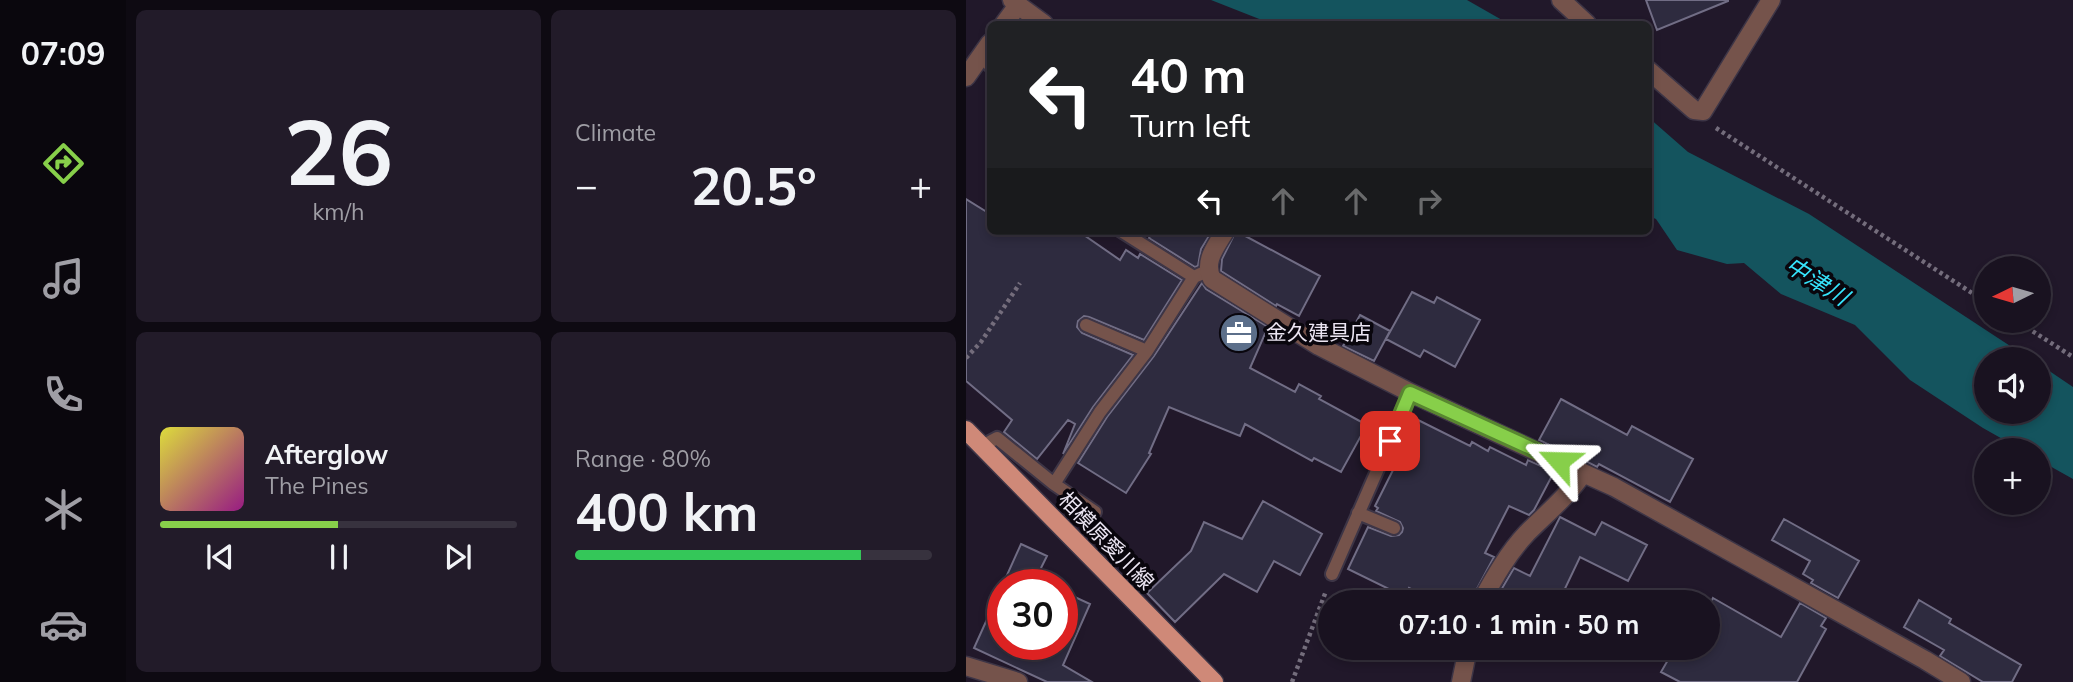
<!DOCTYPE html>
<meta charset="utf-8">
<style>
:root{--surface:#191220;--page:#221b29;--text:#f1f3f6;--muted:#9f9ea5;--line:#37323e;--accent:#87cf4a}
body{margin:0;font-family:Mulish,"Noto Sans JP",sans-serif;background:var(--page);color:var(--text);height:100vh;display:flex;flex-direction:column;font-size:26px;white-space:nowrap}
*{box-sizing:border-box;margin:0}
p{font-size:23px;color:var(--muted)}
.icon{flex:none;width:38px;height:38px;fill:none;stroke:currentColor;stroke-width:2;stroke-linecap:round;stroke-linejoin:round}
.map{position:relative;flex:1;overflow:hidden}
.drawer{display:flex;flex-direction:column;gap:10px;padding:10px;background:#0e0a12;width:840px}
.drawer>*{flex:none}
.guide{position:absolute;left:21px;top:21px;width:665px;height:214px;border-radius:10px;box-shadow:0 4px 10px #0003,0 0 0 2px var(--line);background:#202124;color:#fff;overflow:hidden}
.needle{width:46px;rotate:265deg}
.buttons{position:absolute;left:1008px;top:256px;display:grid;gap:14px}
.buttons a{display:grid;place-items:center;width:77px;height:77px;border-radius:50%;background:var(--surface);box-shadow:0 4px 10px #0003,0 0 0 2px var(--line);font-size:35px}
.speed{position:absolute;left:21px;top:569px;display:flex;gap:14px;font-size:35px;font-weight:700;text-align:center}
.speed>*{display:grid;place-content:center;width:91px;height:91px;border-radius:50%;background:var(--surface);box-shadow:0 4px 10px #0003,0 0 0 2px var(--line);line-height:1}
.speed .limit{border:10px solid #d22;background:#fff;color:#111}
.pin{position:absolute;display:grid;place-items:center;width:60px;height:60px;color:#fff;margin:-30px;border-radius:14px;box-shadow:0 4px 10px #0006}
.me{position:absolute;width:77px;margin:-38px;rotate:295deg;stroke-linejoin:round;filter:drop-shadow(0 0 5px #0008)}
.turn{display:flex;align-items:center;gap:24px;height:147px;padding:0 28px;font-size:32px}
.turn .icon{width:91px;height:91px;stroke-width:2.5}
.turn b{display:block;font-size:49px;line-height:60px}
.lanes{display:flex;align-items:center;height:66px;padding:0 28px;background:#0003;justify-content:center;gap:35px;direction:ltr}
.lanes .off{opacity:.35}
.big{font-size:52px;font-weight:700;line-height:1.1}
.drawer .widget{flex:1;display:flex;flex-direction:column;justify-content:center;gap:10px;min-width:0;padding:0 24px;border-radius:10px;background:var(--page)}
.drawer .dial{align-items:center;gap:0}
.dial b{font-size:91px;line-height:1}
.song{display:flex;align-items:center;gap:21px}
.cover{width:84px;height:84px;border-radius:10px;background:linear-gradient(135deg,hsl(60 70% 55%),hsl(310 70% 35%))}
.played{height:7px;border-radius:4px;background:linear-gradient(90deg,var(--accent) 50%,var(--line) 50%)}
.keys{display:flex;justify-content:space-around;direction:ltr}
.heat{display:flex;justify-content:space-between;align-items:center;font-size:38px;direction:ltr}
.charge{height:10px;border-radius:5px;background:linear-gradient(90deg,#34c759 80%,var(--line) 0)}
.drawer .tiles{flex:1;display:grid;gap:10px;grid-template-columns:repeat(2,1fr)}
.trip{position:absolute;left:352px;top:590px;width:402px;height:70px;border-radius:35px;background:var(--surface);box-shadow:0 4px 10px #0003,0 0 0 2px var(--line);font-weight:700;line-height:70px;text-align:center}
main{display:flex;flex:1;min-height:0}
.dock{display:flex;flex-direction:column;width:126px;justify-content:space-around;align-items:center;background:#0a070d;color:var(--muted)}
.dock .icon{width:49px;height:49px}
.dock .selected{color:var(--accent)}
.dock b{font-size:32px;color:var(--text)}
.map>svg:first-child{display:block}
.water{fill:#14545e}
.building{fill:#2e2b3f;stroke:#716d85;stroke-width:2}
.lines{fill:none;stroke-linecap:round;stroke-linejoin:round}
.service-casing{stroke:#3d3546;stroke-width:16}
.minor-casing{stroke:#3d3546;stroke-width:21}
.primary-casing{stroke:#3d3546;stroke-width:21}
.path{stroke:#746d7c;stroke-width:4.5;stroke-dasharray:3.5 3.5;stroke-linecap:butt}
.service{stroke:#75534b;stroke-width:12}
.minor{stroke:#75534b;stroke-width:18}
.primary{stroke:#cf8978;stroke-width:18}
.route-casing{stroke:#588730;stroke-width:18}
.route{stroke:#87cf4a;stroke-width:12}
.labels{text-anchor:middle;stroke-width:7;stroke-linejoin:round;paint-order:stroke}
.poi-label{font-size:21px;fill:#ebe5f2;stroke:#09060d;text-anchor:start}
.street-label{font-size:21px;fill:#ebe5f2;stroke:#09060d}
.water-label{font-size:23px;font-style:italic;fill:#36e4fc;stroke:#09060d}
</style>
<main>
<nav class="dock">
<b>07:09</b>
<svg class="icon selected" aria-label="directions" viewBox="0 0 24 24"><path d="M12 3l9 9-9 9-9-9zM9 14v-3h6M13 9l2 2-2 2"/></svg>
<svg class="icon" aria-label="music" viewBox="0 0 24 24"><path d="M9 18V5l10-2v13"/><circle cx="6" cy="18" r="3"/><circle cx="16" cy="16" r="3"/></svg>
<svg class="icon" aria-label="phone" viewBox="0 0 24 24"><path d="M5 4h4l2 5-3 2q2 4 5 5l2-3 5 2v4C11 20 4 13 5 4z"/></svg>
<svg class="icon" aria-label="climate" viewBox="0 0 24 24"><path d="M12 3v18M4 7l16 10M4 17L20 7"/></svg>
<svg class="icon" aria-label="car" viewBox="0 0 24 24"><path d="M5 17H2v-5l4-1 3-4h7l3 4 3 1v5h-3M9 17h6M6 11h13"/><circle cx="7" cy="17" r="2"/><circle cx="17" cy="17" r="2"/></svg>
</nav>
<section class="drawer">
<div class="tiles">
<div class="widget dial"><b>26</b><p>km/h</p></div>
<div class="widget"><p>Climate</p>
<div class="heat"><a>−</a><b class="big">20.5°</b><a>+</a></div>
</div>
<div class="widget">
<div class="song"><i class="cover"></i><div><b>Afterglow</b><p>The Pines</p></div></div>
<div class="played"></div>
<div class="keys"><svg class="icon" aria-label="previous" viewBox="0 0 24 24"><path d="M18 5L8 12l10 7zM5 5v14"/></svg><svg class="icon" aria-label="pause" viewBox="0 0 24 24"><path d="M8 5v14M16 5v14"/></svg><svg class="icon" aria-label="next" viewBox="0 0 24 24"><path d="M6 5l10 7-10 7zM19 5v14"/></svg></div>
</div>
<div class="widget"><p>Range · 80%</p><b class="big">400 km</b><div class="charge"></div></div>
</div>
</section>
<div class="map">
<svg width="1107" height="682" viewBox="0 0 1107 682">
<rect width="100%" height="100%" fill="#21182a"/>
<path class="water" d="M 245,0 L 501,0 L 543,24 L 306,24 Z
M 682,117 L 722,152 L 843,214 L 1064,359 L 1020,359 L 1020,411 L 1073,411 L 1073,364 L 1107,387 L 1107,479 L 1073,460 L 1073,450 L 1056,450 L 1017,428 L 944,380 L 889,325 L 815,294 L 778,263 L 761,264 L 711,250 L 690,219 L 683,216 Z"/>
<path class="building" d="M 680,0 L 762,0 L 762,1 L 691,30 Z
M 0,199 L 24,214 L 24,231 L 112,231 L 154,260 L 160,250 L 172,258 L 174,254 L 216,280 L 178,340 L 123,317 L 118,316 L 112,321 L 111,327 L 116,333 L 167,355 L 127,407 L 97,454 L 109,424 L 102,420 L 71,459 L 38,432 L 46,420 L 0,381 Z
M 187,231 L 246,231 L 235,249 L 232,266 L 229,267 L 183,238 Z
M 270,231 L 354,276 L 333,316 L 311,304 L 310,306 L 255,271 L 256,259 Z
M 236,283 L 240,289 L 302,327 L 284,368 L 329,392 L 333,384 L 355,396 L 353,399 L 401,425 L 375,472 L 348,458 L 346,461 L 279,424 L 274,436 L 203,407 L 183,453 L 185,454 L 160,493 L 112,463 L 141,417 L 188,356 Z
M 446,292 L 468,303 L 471,297 L 514,320 L 489,367 L 458,350 L 454,357 L 420,339 Z
M 394,315 L 424,331 L 408,361 L 377,346 Z
M 595,399 L 661,435 L 666,426 L 727,459 L 704,502 L 633,464 L 631,467 L 599,450 L 598,452 L 573,440 Z
M 452,420 L 504,446 L 506,442 L 522,451 L 524,447 L 560,465 L 562,460 L 588,472 L 568,510 L 563,515 L 543,506 L 519,553 L 528,557 L 504,602 L 470,602 L 443,588 L 439,597 L 382,569 L 402,527 L 425,536 L 433,535 L 436,532 L 437,528 L 434,522 L 410,511 L 412,508 L 409,506 Z
M 297,501 L 356,534 L 334,575 L 308,561 L 291,592 L 258,574 L 209,622 L 181,593 L 225,551 L 238,522 L 276,539 Z
M 594,517 L 629,535 L 636,522 L 681,545 L 662,581 L 614,557 L 594,599 L 600,602 L 528,602 L 548,568 L 564,576 Z
M 818,519 L 893,561 L 872,598 L 845,583 L 847,580 L 837,574 L 844,561 L 806,540 Z
M 55,544 L 81,556 L 67,584 L 37,584 Z
M 37,584 L 37,644 L 96,644 L 96,591 L 124,604 L 97,665 L 126,682 L 81,682 L 8,648 Z
M 747,598 L 815,637 L 834,603 L 860,618 L 855,626 L 860,629 L 831,682 L 714,682 L 695,672 L 702,660 L 678,648 L 742,648 L 742,608 Z
M 953,600 L 985,619 L 983,623 L 1055,665 L 1046,682 L 1017,682 L 974,656 L 978,650 L 938,627 Z"/>
<g class="lines">
<g class="service-casing">
<path id="service" d="M 16,54 L 24,66
M 155,231 L 228,277 L 235,274
M 120,325 L 181,351
M 16,446 L 31,438 L 88,484 L 134,412 L 181,351 L 228,277 L 241,271
M 88,484 L 129,512
M 392,513 L 428,528
M 366,574 L 445,393"/>
</g>
<g class="minor-casing">
<path id="minor" d="M 595,0 L 621,24
M 52,5 L 78,24
M 38,24 L 52,5 L 46,0
M 682,70 L 728,110 L 737,111 L 805,0
M 0,77 L 24,43
M 259,231 C 250,247 237,261 246,279 L 353,346 L 445,393 L 617,473 C 602,496 581,513 561,533 C 542,553 528,578 515,602
M 617,473 L 648,487 L 959,660 L 995,682
M 0,666 L 52,682
M 495,682 L 502,648"/>
</g>
<g class="primary-casing">
<path id="primary" d="M 0,430 L 248,682"/>
</g>
<path class="path" d="M 750,128 L 1020,302
M 1049,320 L 1107,357
M 0,358 L 15,342 L 54,283
M 326,682 L 360,591"/>
<use href="#service" class="service"/>
<use href="#minor" class="minor"/>
<use href="#primary" class="primary"/>
</g>
<g class="lines">
<g class="route-casing">
<path id="route" d="M 424,441 L 444,393 L 593,461"/>
</g>
<use href="#route" class="route"/>
</g>
<defs>
<g id="office-disc" transform="scale(2.0125)"><circle r="9.5" fill="#5c6f8a" stroke="#09060d"/><path d="M-6-3h4V-5.5h4V-3h4V5H-6ZM-1-4.5V-3h2v-1.5ZM-6 0V1H6V0Z" fill="#fff"/></g>
</defs>
<g fill-rule="evenodd">
<use href="#office-disc" x="273" y="333"/>
</g>
<g class="labels">
<g class="poi-label">
<text x="300" y="340">金久建具店</text>
</g>
<g class="street-label">
<text transform="translate(140 541) rotate(46)" y="7">相模原愛川線</text>
</g>
<g class="water-label">
<text transform="translate(851 281) rotate(32)" y="8">中津川</text>
</g>
</g>
</svg>
<div class="buttons">
<a><svg class="needle" viewBox="-14 -14 28 28"><path d="M0-13l5 13h-10z" fill="#e53935"/><path d="M0 13l5-13h-10z" fill="#9f9ea5"/></svg></a>
<a><svg class="icon" aria-label="sound" viewBox="0 0 24 24"><path d="M4 9h4l5-4v14l-5-4H4zM17 9q2 3 0 6"/></svg></a>
<a>+</a>
</div>
<div class="speed"><div class="limit">30</div></div>
<div class="pin" style="left:424px;top:441px;background:#d93025"><svg class="icon" aria-label="arrive" viewBox="0 0 24 24"><path d="M6 21V4h12l-3 4 3 4H6"/></svg></div>
<svg class="me" style="left:593px;top:461px" viewBox="-20 -20 40 40"><path d="M0-17L14 15 0 8-14 15z" fill="#87cf4a" stroke="#fff" stroke-width="4"/></svg>
<div class="trip">07:10 · 1 min · 50 m</div>
<div class="guide">
<div class="turn"><svg class="icon" aria-label="left" viewBox="0 0 24 24"><path d="M17 20v-9H6M10 6l-5 5 5 5"/></svg><div><b>40 m</b>Turn left</div></div>
<div class="lanes"><svg class="icon" aria-label="left" viewBox="0 0 24 24"><path d="M17 20v-9H6M10 6l-5 5 5 5"/></svg><svg class="icon off" aria-label="ahead" viewBox="0 0 24 24"><path d="M12 20V5M6 11l6-6 6 6"/></svg><svg class="icon off" aria-label="ahead" viewBox="0 0 24 24"><path d="M12 20V5M6 11l6-6 6 6"/></svg><svg class="icon off" aria-label="right" viewBox="0 0 24 24"><path d="M7 20v-9h11M14 6l5 5-5 5"/></svg></div>
</div>
</div>
</main>
